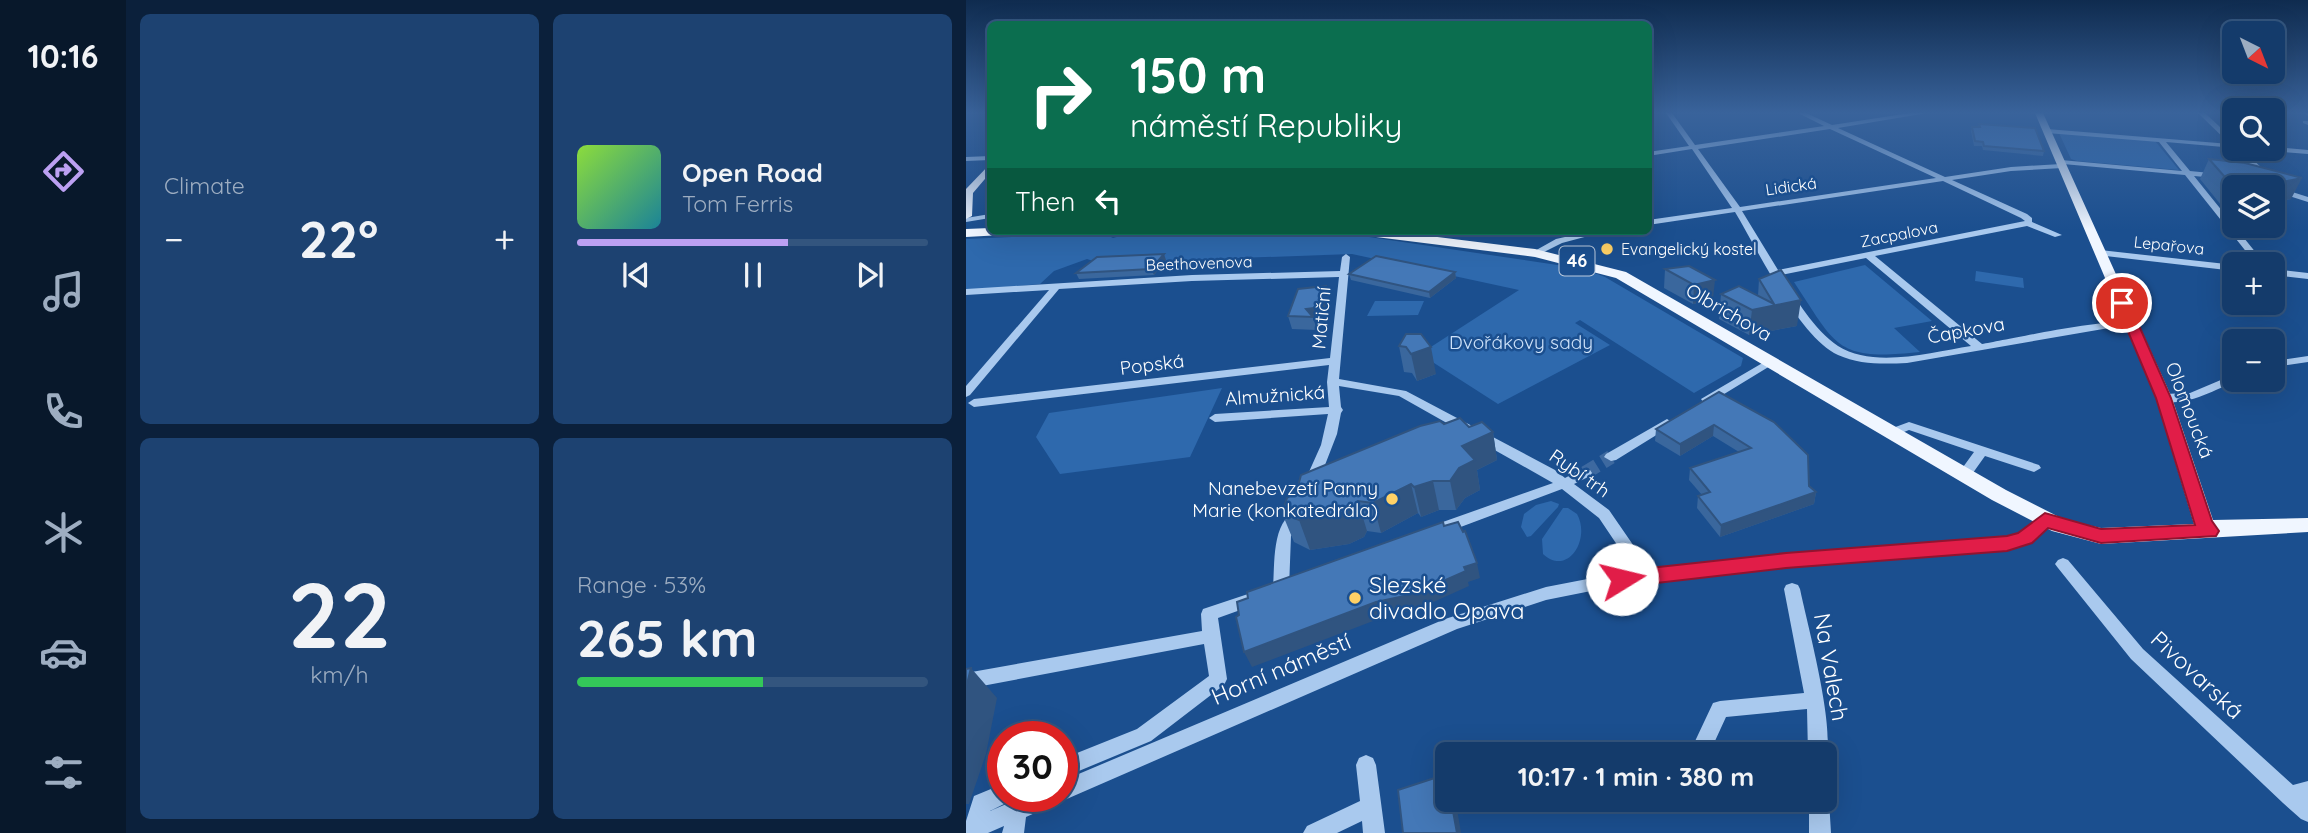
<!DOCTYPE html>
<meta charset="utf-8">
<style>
:root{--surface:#143b6b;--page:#1d4271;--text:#f1f3f6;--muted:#9dadc1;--line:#33557e;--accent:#bca0f2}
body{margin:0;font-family:Quicksand,sans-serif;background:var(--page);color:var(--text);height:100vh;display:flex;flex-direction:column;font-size:26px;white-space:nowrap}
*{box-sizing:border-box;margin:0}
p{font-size:23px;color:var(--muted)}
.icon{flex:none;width:38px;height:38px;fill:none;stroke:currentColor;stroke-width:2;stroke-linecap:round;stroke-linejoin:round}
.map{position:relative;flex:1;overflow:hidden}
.side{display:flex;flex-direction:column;gap:14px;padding:14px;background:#0b203b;width:840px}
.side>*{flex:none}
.banner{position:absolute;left:21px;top:21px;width:665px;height:214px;border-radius:10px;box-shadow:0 7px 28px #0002,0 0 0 2px var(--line);background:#0b6e4f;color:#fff;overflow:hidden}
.needle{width:46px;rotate:138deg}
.buttons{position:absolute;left:1256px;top:21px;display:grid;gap:14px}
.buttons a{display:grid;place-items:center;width:63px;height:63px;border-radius:10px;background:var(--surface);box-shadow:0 7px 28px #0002,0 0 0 2px var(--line);font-size:35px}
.speed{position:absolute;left:21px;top:721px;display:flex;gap:14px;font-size:35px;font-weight:700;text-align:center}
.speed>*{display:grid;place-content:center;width:91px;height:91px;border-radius:50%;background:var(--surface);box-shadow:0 7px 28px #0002,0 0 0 2px var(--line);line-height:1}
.speed .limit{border:10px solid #d22;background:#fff;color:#111}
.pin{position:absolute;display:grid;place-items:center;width:60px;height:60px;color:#fff;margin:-30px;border:4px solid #fff;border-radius:50%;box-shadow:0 2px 7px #0007}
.me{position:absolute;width:77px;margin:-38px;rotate:81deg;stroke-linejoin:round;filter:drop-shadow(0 0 5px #0008)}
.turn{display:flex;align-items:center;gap:24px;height:147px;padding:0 28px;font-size:32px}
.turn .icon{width:91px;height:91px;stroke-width:2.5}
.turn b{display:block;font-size:49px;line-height:60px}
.then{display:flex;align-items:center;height:66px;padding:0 28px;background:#0003;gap:14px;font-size:26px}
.big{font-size:52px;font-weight:800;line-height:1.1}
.side .tile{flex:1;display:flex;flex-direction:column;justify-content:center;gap:10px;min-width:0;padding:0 24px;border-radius:10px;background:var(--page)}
.side .dial{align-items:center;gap:0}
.dial b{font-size:91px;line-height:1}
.song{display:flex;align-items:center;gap:21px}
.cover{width:84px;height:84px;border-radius:10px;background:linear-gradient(135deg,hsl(90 70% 55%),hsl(190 70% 35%))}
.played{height:7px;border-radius:4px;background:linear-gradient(90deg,var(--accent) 60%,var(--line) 60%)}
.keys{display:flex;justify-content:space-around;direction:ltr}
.heat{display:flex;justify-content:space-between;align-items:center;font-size:38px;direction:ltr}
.charge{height:10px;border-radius:5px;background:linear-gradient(90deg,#34c759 53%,var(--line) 0)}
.side .tiles{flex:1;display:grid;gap:14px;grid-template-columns:repeat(2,1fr)}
.trip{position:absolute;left:469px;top:742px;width:402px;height:70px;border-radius:10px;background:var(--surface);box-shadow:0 7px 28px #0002,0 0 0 2px var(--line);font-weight:800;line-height:70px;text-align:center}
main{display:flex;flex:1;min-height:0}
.menu{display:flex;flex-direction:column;width:126px;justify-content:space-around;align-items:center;background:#08182b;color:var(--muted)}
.menu .icon{width:49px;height:49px}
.menu .on{color:var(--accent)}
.menu b{font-size:32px;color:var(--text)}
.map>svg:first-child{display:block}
.green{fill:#2e69ad}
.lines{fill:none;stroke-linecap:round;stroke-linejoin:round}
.minor-tunnel{stroke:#3d69a0;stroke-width:14;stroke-dasharray:14 7;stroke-linecap:butt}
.minor{fill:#a9c9ee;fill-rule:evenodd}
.major{fill:#f0f6ff;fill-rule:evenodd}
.wall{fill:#3a679d}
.shaded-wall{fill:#305480}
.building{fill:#4478b7;stroke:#305480;stroke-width:2}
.route{fill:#e11d48;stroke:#92132f;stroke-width:2}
.poi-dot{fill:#ffd166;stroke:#1b4f8f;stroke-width:2.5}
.labels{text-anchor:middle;stroke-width:5;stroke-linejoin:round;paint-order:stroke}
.far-street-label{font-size:16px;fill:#fff;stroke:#1b4f8f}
.far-poi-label{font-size:16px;fill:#fff;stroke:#1b4f8f;text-anchor:start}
.shield{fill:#1b4f8f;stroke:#bbcadd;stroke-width:2}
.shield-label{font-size:18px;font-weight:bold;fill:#fff}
.street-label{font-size:19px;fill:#fff;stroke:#1b4f8f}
.park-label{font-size:19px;fill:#cfe3fa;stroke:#1b4f8f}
.poi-label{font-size:19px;fill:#fff;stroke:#1b4f8f;text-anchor:end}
.near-poi-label{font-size:23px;fill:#fff;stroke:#1b4f8f;text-anchor:start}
.near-street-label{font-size:23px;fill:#fff;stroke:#1b4f8f}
</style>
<main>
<nav class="menu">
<b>10:16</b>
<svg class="icon on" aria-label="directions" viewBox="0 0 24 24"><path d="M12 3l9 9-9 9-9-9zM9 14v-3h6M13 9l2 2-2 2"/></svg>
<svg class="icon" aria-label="music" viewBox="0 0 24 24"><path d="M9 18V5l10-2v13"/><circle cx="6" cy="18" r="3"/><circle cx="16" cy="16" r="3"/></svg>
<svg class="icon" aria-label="phone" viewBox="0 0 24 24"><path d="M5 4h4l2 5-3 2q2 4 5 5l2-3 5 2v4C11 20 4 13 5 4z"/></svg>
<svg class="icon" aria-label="climate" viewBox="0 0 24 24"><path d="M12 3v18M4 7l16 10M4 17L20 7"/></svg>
<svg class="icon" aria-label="car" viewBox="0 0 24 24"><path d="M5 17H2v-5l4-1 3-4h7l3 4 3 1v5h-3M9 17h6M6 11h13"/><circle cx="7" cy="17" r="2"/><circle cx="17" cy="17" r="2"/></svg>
<svg class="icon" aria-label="filters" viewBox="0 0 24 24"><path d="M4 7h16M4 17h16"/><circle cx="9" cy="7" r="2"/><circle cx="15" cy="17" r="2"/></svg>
</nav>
<section class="side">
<div class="tiles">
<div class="tile"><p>Climate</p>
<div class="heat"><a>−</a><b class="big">22°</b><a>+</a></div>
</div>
<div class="tile">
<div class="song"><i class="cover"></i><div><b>Open Road</b><p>Tom Ferris</p></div></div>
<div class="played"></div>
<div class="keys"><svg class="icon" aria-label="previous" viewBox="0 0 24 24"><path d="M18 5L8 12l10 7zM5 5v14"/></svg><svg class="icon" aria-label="pause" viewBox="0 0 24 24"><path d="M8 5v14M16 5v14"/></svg><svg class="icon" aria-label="next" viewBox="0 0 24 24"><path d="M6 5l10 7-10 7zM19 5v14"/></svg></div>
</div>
<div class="tile dial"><b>22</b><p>km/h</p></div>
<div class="tile"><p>Range · 53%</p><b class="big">265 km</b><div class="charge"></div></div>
</div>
</section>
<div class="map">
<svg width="1342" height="833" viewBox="0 0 1342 833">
<rect width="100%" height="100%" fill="#1b4f8f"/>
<path class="green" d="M 1093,133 L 1189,141 L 1213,170 L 1111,161 L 1105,159 Z
M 172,231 L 339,232 L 390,235 L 618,269 L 639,277 L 777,358 L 775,366 L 728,393 L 614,320 L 609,323 L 644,345 L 532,404 L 454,354 L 553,290 L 386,254 L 133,263 L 121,259 L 88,271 L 74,284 L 0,291 L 0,239 L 137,233 L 147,238 Z
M 899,265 L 966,321 L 928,328 L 954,352 C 870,361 871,347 828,282 Z
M 1010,271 L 1057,278 L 1058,288 L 1009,281 Z
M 409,301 L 458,301 L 452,315 L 401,316 Z
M 256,388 L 224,457 L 94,474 L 70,437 L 83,413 Z
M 585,501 L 593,504 L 592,507 L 565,536 L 561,537 L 555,527 L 558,514 L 570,505 Z
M 597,508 L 602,508 L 611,514 C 625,539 602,577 577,554 L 576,539 Z"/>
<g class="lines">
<path class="minor-tunnel" d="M 619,473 L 645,457"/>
<path class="minor" d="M 700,113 L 706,113 L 729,145 L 858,126 L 832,113 L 840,113 L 866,125 L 944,113 L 961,113 L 872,128 L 979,177 L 1045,167 L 1095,164 L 1092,162 L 1095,160 L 1216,171 L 1193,142 L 1081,133 L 1078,131 L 1081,129 L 1264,144 L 1232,113 L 1239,113 L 1269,141 L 1269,148 L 1200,142 L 1224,171 L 1254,174 L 1255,176 L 1251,178 L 1228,176 L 1299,264 L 1290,264 L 1219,175 L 1097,164 L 1099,166 L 1096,168 L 1045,171 L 986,180 L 1061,214 L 1066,218 L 1066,222 L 1096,235 L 1089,237 L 1061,226 L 909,256 L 1016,344 C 1040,340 1157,314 1171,324 L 1166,327 L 1143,328 L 941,363 C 918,364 894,365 872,355 C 832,336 792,250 769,212 L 682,225 L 682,220 L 766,208 L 726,149 L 682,156 L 682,152 L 723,146 ZM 864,129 L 970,178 L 774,207 L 732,149 ZM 977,181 L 1055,218 L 1059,221 L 812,270 L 776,211 ZM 900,258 L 1005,346 C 966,352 908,369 872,346 C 848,330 830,299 815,275 Z
M 1338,113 L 1342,113 L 1342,116 Z
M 1337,121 L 1342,121 L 1342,125 L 1337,123 Z
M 1307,147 L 1342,150 L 1342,154 L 1306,151 L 1303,149 Z
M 1270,149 L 1276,149 L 1302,174 L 1302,178 L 1296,178 Z
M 24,156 L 24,160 L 0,161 L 0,157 Z
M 1307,186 L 1342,197 L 1342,202 L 1307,191 L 1307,187 L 1304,187 Z
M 24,214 L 24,218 L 0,222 L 0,218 Z
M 572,231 L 580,231 L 582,235 L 575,237 Z
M 626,231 L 641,231 L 596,243 L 572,255 L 565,253 L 590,239 Z
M 1134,250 L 1269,265 L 1269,271 L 1131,255 L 1131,251 Z
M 380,254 L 384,257 L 373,379 L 440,391 L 589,470 L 599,478 L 614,470 L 624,470 L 626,473 L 624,476 L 608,484 L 643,510 L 683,568 L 826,553 L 1040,539 C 1045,537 1049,537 1053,535 C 1064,528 1070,514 1084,516 L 1086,520 L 1064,542 L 1041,549 L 772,569 L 665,583 L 580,600 L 491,629 L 103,798 L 96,801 L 93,800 L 91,803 L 60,817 L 58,833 L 36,833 L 38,826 L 22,833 L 0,833 L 0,821 L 8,796 L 37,784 L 37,796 L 46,796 L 44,801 L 24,811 L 59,796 L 96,796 L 96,781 L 479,619 L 580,587 L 668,570 L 633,518 L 596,489 L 484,531 L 479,532 L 474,531 L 472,527 L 474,523 L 587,483 L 433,396 L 373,386 L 375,407 L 377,410 L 375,413 L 371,434 L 352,483 L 350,486 L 340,486 L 338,483 L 355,445 L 362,414 L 249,422 L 243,418 L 249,414 L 363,407 L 361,382 L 363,365 L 8,407 L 2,403 L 8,399 L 364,358 L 373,277 L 226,281 L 93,289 L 4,395 L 0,397 L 0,386 L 83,290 L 0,295 L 0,289 L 226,275 L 374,271 L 376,257 Z
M 1307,269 L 1342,273 L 1342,279 L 1307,275 Z
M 1342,356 L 1342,362 L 1307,367 L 1307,361 Z
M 805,358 L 809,359 L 811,361 L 809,363 L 745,402 L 737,402 L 735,399 Z
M 1269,374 L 1269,380 L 1272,380 C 1253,388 1211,412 1192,398 L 1198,394 L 1224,393 Z
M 701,419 L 707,423 L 705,426 L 650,460 L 645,461 L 638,457 L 640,454 Z
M 943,422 L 1073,465 L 1075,468 L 1068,472 L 1019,456 L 1004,477 L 994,477 L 992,474 L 1008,452 L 943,430 L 928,436 L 922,432 L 924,429 Z
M 331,511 L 336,512 L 338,516 L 325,536 L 323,588 L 321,592 L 315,594 L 309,592 L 307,588 C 309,566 305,520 331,511 Z
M 1097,558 L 1102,560 L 1177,649 L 1327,785 L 1342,781 L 1342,822 L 1335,819 L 1317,803 L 1165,659 L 1092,568 L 1089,564 L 1092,560 Z
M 826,583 L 832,585 L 834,589 C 841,623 871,732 859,760 L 859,754 L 842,754 L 841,709 L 760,717 L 743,754 L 723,754 L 747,703 L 754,701 L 838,693 L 818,589 L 820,585 Z
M 285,593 L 291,594 L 293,599 L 291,604 L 252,618 L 261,679 L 258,685 L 185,741 L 96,778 L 96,759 L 171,729 L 243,676 L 238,644 L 0,689 L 0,673 L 236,631 L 235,614 L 237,609 Z
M 400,755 L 407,758 L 410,765 L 419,833 L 397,833 L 396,821 L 371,833 L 337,833 L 341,826 L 394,801 L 390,765 L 393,758 Z
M 859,792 L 863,800 L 865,833 L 843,833 L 843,800 L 859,800 Z"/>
<path class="major" d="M 1069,113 L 1077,113 L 1206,398 L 1247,520 L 1342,518 L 1342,532 L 1135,544 L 1086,531 L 1026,500 L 650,278 L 569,257 L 394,235 L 388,231 L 423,231 L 569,249 L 660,272 L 1040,490 L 1099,520 L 1135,528 L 1228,524 L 1190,398 Z
M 24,164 L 24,173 L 7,193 L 6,216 L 0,219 L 0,189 Z
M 24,228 L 24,231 L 42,231 L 36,235 L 0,237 L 0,229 Z"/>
</g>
<path class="wall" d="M 1013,124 L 1078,151 L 1077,156 L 1017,150 L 1016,146 L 1008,146 L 1005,131 L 1006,127 L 1012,127 Z
M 1243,159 L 1279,163 L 1325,199 L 1307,203 L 1307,187 L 1269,187 L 1269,206 L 1255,205 L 1234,179 Z
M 200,260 L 188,275 L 113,279 L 110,273 Z
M 723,266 L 747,299 L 727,304 L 698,288 L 699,269 Z
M 489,272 L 490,278 L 464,298 L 385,280 L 383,274 Z
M 793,279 L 831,326 L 783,335 L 753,319 L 755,294 L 792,296 Z
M 363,298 L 359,319 L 348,321 L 351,330 L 326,329 L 322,316 Z
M 440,334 L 470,374 L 451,381 L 446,373 L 438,372 L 433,346 Z
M 753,392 L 850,492 L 848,504 L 754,537 L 731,508 L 732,496 L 736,495 L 723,480 L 724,468 L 773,452 L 747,436 L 714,456 L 689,441 L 690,429 Z
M 478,424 L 527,432 L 531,460 L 511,470 L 514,490 L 499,498 L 490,510 L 473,510 L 455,517 L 452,513 L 415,533 L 401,531 L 398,537 L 383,544 L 344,550 L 328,542 L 316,513 Z"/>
<path class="shaded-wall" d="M 1336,178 L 1325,199 L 1307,203 L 1307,192 L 1310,188 L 1306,184 Z
M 198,254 L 200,260 L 188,275 L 185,269 Z
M 489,272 L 490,278 L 464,298 L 463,292 Z
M 749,280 L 747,299 L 727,304 L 728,285 Z
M 360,286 L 363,298 L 359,319 L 348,321 L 347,317 L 340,309 Z
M 835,300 L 831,326 L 783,335 L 786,310 Z
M 465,347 L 470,374 L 451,381 L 445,354 Z
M 748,425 L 747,436 L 714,456 L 714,444 Z
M 527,432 L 531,460 L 511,470 L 514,490 L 499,498 L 490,510 L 484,481 L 496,446 Z
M 467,481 L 473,510 L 455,517 L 448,487 Z
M 445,484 L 452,513 L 415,533 L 407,503 Z
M 850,492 L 848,504 L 754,537 L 755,525 Z
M 392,501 L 401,531 L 398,537 L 383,544 L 344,550 L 333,520 Z
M 511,563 L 514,578 L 502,582 L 503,586 L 452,609 L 415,618 L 286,667 L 278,652 Z
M 5,668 L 31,698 L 20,754 L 3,804 L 0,804 L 0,688 Z
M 485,800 L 489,800 L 490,803 L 495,833 L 491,833 Z"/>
<path class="building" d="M 1013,124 L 1069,128 L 1078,151 L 1018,146 L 1017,142 L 1009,141 L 1006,127 L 1014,127 Z
M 1243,159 L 1279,163 L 1336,178 L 1306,184 L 1310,188 L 1265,184 Z
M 198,254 L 185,269 L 110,273 L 131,257 Z
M 410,256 L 489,272 L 463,292 L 383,274 Z
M 723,266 L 749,280 L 728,285 L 699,269 Z
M 815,270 L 835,300 L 786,310 L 755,294 L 773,286 L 808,304 L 793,279 Z
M 360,286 L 356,307 L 340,309 L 347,317 L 322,316 L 332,289 Z
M 440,334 L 455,334 L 465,347 L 445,354 L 440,347 L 433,346 Z
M 753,392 L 808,422 L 842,455 L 843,486 L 850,492 L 755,525 L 732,496 L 744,492 L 724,468 L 785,448 L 748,425 L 714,444 L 690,429 Z
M 494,418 L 503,427 L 516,422 L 527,432 L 496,446 L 509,460 L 493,468 L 484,481 L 467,481 L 448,487 L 445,484 L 407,503 L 392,501 L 388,508 L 373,514 L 333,520 L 316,513 L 321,498 L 331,490 L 335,475 L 454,426 L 474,421 L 478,424 Z
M 477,522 L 478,526 L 492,522 L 497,532 L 499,531 L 511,563 L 498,567 L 500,571 L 448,594 L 410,602 L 278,652 L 270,617 L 273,615 L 271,602 L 282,598 L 281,592 Z
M 5,668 L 0,688 L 0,669 Z
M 481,774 L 481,800 L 485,800 L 491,833 L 437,833 L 432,790 Z"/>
<linearGradient id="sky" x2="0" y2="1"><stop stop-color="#0f2b4f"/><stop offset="0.49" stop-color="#39639b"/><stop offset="1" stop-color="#39639b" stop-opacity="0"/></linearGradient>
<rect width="1342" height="230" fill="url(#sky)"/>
<path class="route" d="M 1152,301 L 1163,303 L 1205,398 L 1246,521 L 1253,531 L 1250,536 L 1135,543 L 1082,528 L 1066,543 L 1041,551 L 820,568 L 656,587 L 649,584 L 646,579 L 649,573 L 656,571 L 820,553 L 1041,536 L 1052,533 L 1079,513 L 1135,529 L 1229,525 L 1190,398 L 1150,303 Z"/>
<g class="poi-dot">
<circle cx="641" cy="249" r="7"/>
<circle cx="426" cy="499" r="7"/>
<circle cx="389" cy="598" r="7"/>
</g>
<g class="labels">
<g class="far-street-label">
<text transform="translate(825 186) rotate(-8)" y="6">Lidická</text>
<text transform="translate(933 234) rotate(-11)" y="6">Zacpalova</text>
<text transform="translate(1203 245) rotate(6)" y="6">Lepařova</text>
<text transform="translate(233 263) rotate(-2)" y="6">Beethovenova</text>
</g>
<g class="far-poi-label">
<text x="655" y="255">Evangelický kostel</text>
</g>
<rect class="shield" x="593.5" y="246.5" width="35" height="29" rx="5"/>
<g class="shield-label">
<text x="611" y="267">46</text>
</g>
<g class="street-label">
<text transform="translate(763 312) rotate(30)" y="7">Olbrichova</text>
<text transform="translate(355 318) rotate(-85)" y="7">Matiční</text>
<text transform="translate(1000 330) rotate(-10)" y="7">Čapkova</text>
<text transform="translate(186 364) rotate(-7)" y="7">Popská</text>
<text transform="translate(309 395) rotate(-4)" y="7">Almužnická</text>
<text transform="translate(1224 410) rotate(69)" y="7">Olomoucká</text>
<text transform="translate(614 473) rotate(35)" y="7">Rybí trh</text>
</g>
<g class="park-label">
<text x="555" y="349">Dvořákovy sady</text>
</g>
<g class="poi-label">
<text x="412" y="495">Nanebevzetí Panny<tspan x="412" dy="22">Marie (konkatedrála)</tspan></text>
</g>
<g class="near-poi-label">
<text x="403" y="593">Slezské<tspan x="403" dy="26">divadlo Opava</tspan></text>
</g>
<g class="near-street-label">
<text transform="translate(865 667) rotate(80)" y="8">Na Valech</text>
<text transform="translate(315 669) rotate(-23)" y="8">Horní náměstí</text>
<text transform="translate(1231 675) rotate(43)" y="8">Pivovarská</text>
</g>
</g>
</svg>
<div class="buttons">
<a><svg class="needle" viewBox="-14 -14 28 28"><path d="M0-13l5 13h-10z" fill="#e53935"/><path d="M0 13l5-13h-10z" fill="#9dadc1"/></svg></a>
<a><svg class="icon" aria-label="search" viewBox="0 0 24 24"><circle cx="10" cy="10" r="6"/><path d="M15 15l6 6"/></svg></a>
<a><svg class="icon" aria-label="layers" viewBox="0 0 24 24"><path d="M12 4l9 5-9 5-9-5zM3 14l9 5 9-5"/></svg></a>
<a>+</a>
<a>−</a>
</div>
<div class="speed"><div class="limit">30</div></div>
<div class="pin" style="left:1156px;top:303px;background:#d93025"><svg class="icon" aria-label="arrive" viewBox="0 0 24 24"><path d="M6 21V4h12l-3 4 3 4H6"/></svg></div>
<svg class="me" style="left:656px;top:579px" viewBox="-20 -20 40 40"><circle r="19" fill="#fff"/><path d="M0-13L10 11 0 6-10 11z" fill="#e11d48"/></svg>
<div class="trip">10:17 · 1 min · 380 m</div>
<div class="banner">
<div class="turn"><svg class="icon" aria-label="right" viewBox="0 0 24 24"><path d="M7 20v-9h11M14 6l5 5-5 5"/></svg><div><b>150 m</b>náměstí Republiky</div></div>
<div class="then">Then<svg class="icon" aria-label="left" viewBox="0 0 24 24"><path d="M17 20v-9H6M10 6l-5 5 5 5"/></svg></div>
</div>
</div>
</main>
